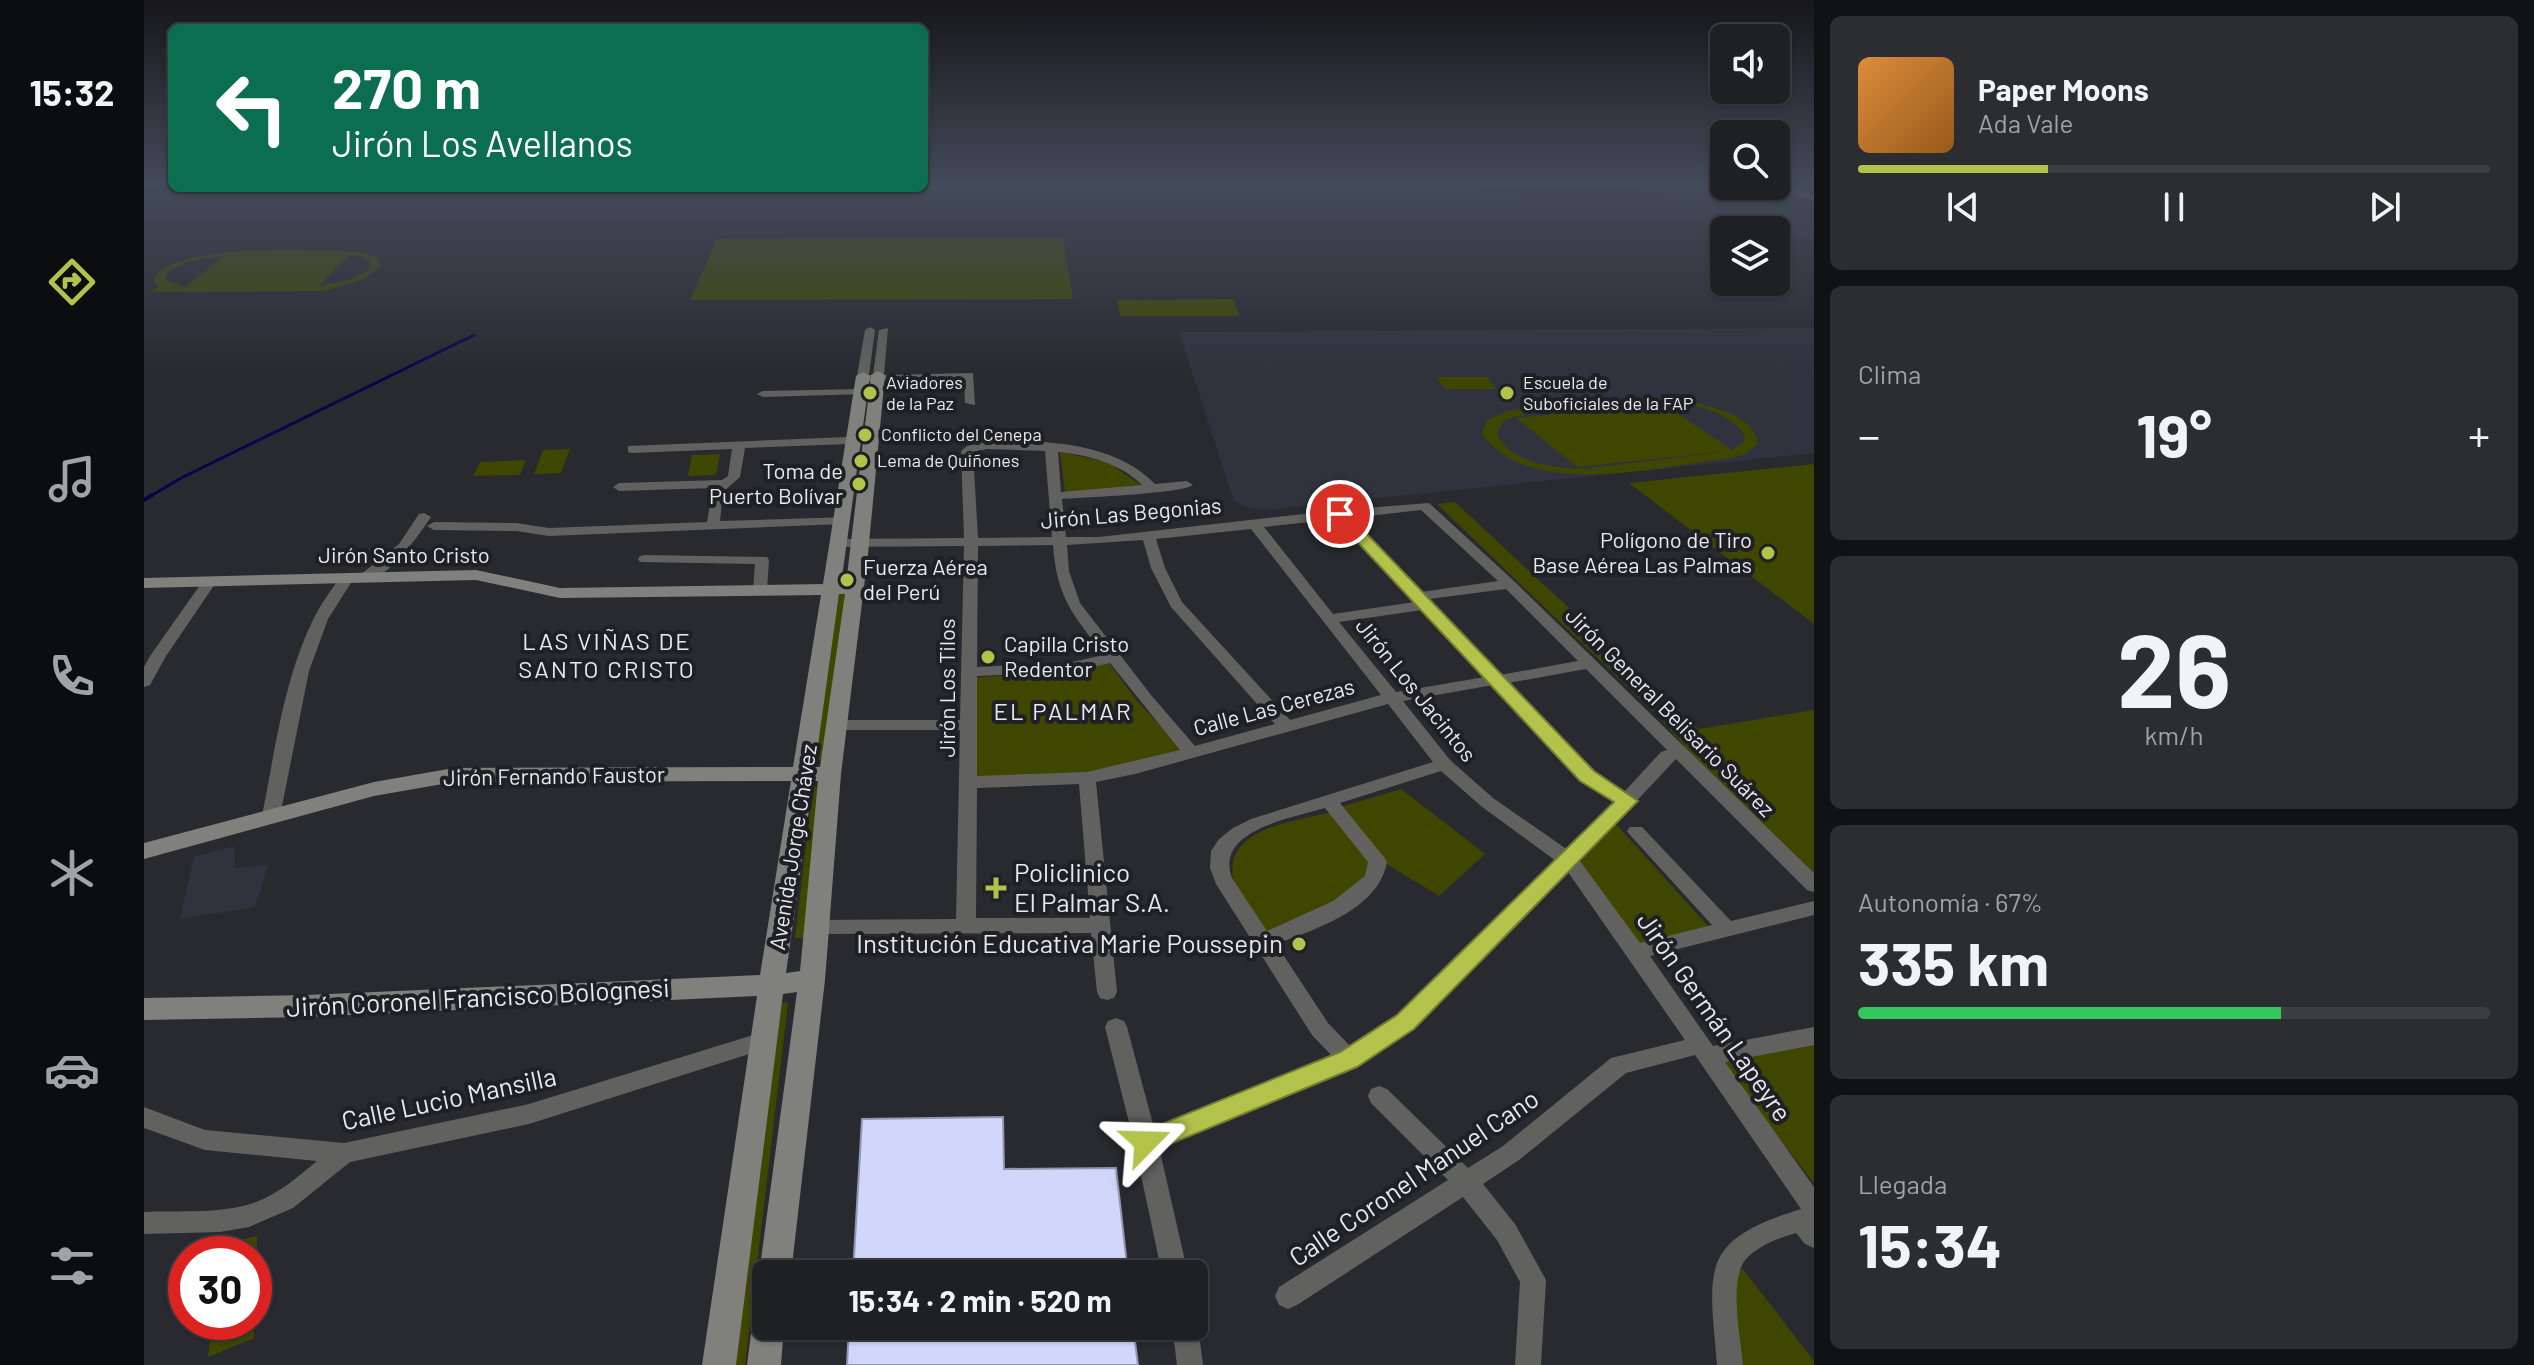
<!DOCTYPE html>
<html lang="es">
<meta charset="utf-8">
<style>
:root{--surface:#1f2024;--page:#2c2d31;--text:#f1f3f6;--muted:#a1a3a6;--line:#3c3e41;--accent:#b3c24b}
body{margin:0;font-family:Barlow,sans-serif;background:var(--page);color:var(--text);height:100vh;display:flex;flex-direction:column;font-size:30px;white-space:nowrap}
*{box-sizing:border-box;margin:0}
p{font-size:26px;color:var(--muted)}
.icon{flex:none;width:44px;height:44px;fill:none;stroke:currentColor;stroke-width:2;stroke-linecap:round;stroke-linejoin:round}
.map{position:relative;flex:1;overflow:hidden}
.side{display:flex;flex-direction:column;gap:16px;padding:16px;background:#111214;width:720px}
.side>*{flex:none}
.guide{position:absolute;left:24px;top:24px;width:760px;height:168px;border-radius:12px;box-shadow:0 2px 6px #0004,0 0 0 2px var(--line);background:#0b6e4f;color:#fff;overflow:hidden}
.fabs{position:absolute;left:1566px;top:24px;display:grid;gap:16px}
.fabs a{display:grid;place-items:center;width:80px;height:80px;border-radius:12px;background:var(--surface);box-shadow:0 2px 6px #0004,0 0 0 2px var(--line);font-size:40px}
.speed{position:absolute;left:24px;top:1236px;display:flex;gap:16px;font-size:40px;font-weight:700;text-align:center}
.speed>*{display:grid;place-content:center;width:104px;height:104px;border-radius:50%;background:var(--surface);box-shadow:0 2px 6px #0004,0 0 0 2px var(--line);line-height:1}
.speed .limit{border:12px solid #d22;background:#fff;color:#111}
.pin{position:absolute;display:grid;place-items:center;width:68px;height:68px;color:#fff;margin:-34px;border:4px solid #fff;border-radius:50%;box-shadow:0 2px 8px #0007}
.me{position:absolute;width:88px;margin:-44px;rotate:68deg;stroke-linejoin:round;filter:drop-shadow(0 0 6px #0008)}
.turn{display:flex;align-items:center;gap:28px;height:168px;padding:0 32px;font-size:36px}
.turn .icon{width:104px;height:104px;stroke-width:2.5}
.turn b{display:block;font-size:56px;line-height:68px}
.big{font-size:60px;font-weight:700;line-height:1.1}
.side .card{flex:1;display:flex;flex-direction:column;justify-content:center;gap:12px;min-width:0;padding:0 28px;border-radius:12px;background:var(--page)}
.side .dial{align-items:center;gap:0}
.dial b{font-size:104px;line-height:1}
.song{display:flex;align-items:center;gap:24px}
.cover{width:96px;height:96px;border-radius:12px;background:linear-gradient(135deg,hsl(30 70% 55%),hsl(30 70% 35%))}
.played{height:8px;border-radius:4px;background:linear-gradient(90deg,var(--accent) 30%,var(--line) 30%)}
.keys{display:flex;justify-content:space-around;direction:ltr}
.heat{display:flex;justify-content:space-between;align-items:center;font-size:44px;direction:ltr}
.charge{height:12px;border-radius:6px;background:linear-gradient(90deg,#34c759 67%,var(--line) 0)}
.trip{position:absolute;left:608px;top:1260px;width:456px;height:80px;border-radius:12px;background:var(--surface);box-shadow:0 2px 6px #0004,0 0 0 2px var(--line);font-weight:700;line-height:80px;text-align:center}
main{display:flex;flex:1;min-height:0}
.dock{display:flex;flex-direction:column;width:144px;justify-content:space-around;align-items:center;background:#0c0d0e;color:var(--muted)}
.dock .icon{width:56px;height:56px}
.dock .active{color:var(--accent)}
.dock b{font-size:36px;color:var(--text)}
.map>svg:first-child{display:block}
.built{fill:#30333e}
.green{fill:#3f4600;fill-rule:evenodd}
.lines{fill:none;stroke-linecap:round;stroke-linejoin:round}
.stream-far1{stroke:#0f024c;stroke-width:3}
.stream{stroke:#0f024c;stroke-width:4}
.taxiway{fill:#6a6a70;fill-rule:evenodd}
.building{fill:#d0d7fa;stroke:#9296af;stroke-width:2}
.street{fill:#61625f;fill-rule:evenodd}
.secondary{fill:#80817c;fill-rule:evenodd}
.route{fill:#b3c24b;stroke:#747e31;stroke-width:2}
.poi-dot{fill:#b3c24b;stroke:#1f2026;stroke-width:3}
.labels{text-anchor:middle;stroke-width:8;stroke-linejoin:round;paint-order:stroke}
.far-poi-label{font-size:18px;fill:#e9e9ed;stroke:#1f2026;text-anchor:start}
.poi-label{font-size:22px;fill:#e9e9ed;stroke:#1f2026;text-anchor:end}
.street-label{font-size:22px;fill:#e9e9ed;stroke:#1f2026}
.neighbourhood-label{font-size:24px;letter-spacing:2px;fill:#e9e9ed;stroke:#1f2026}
.near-poi-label{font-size:26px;fill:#e9e9ed;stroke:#1f2026;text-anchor:start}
.near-street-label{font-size:26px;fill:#e9e9ed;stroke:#1f2026}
</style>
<main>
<nav class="dock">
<b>15:32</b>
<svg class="icon active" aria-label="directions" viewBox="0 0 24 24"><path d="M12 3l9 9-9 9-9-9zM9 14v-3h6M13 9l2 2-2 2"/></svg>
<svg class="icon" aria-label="music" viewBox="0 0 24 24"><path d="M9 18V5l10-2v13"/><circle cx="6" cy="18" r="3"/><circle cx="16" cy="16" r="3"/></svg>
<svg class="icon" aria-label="phone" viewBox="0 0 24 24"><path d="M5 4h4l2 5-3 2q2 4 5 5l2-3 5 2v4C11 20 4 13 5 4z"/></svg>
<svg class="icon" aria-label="climate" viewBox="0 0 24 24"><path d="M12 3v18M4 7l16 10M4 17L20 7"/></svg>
<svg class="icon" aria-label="car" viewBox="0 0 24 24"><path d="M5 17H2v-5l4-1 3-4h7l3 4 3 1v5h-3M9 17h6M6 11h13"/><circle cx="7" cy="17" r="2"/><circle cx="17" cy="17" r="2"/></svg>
<svg class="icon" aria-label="filters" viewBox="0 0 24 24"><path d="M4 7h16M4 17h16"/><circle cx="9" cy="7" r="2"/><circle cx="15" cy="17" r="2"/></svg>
</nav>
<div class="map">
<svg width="1670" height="1365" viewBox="0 0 1670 1365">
<rect width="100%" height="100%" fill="#292a30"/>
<path class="built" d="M 1483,184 L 1568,184 L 1670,219 L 1670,242 Z
M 1321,188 L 1383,200 L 0,200 L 0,191 Z
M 1670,328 L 1670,453 L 1120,510 L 1104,508 L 1090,501 L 1035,332 Z
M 90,846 L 91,868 L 124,865 L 111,907 L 36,919 L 50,857 Z"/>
<path class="green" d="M 919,238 L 929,299 L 546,300 L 573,239 Z
M 215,252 L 235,258 L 236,267 L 219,279 L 181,291 L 6,292 L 14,286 L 9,280 C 25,242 177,250 215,252 ZM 205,255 L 219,257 L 226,263 L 225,270 L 205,280 L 175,286 ZM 79,256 L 42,287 L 21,280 L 24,272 L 43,262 Z
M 1090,299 L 1095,316 L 976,316 L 973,300 Z
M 1292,377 L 1343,377 L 1352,389 L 1301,389 Z
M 1515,397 C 1539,400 1616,410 1613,445 L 1599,455 L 1586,458 C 1517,466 1385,501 1338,434 L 1342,421 L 1364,411 ZM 1515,401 C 1544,404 1584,408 1601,436 L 1600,442 L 1588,450 L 1518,403 L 1372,418 L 1433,467 L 1584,451 L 1439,469 C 1410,467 1365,464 1353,433 L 1359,421 L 1376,415 Z
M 426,449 L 417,473 L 390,474 L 399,450 Z
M 916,452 L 964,462 L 998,486 L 921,493 Z
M 576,454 L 572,475 L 544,476 L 548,455 Z
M 382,460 L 376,475 L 329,476 L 336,462 Z
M 1670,464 L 1670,624 L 1485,483 Z
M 1311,502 L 1555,729 L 1670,710 L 1670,873 L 1553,761 L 1514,716 L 1293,504 Z
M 695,594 L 703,594 L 680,760 L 672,759 Z
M 965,663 L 993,701 L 1040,750 L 931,776 L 836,777 L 830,774 L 826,678 L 928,671 Z
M 669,785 L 679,791 L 664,938 L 651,938 Z
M 1257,789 L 1341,854 L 1295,896 L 1239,862 L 1197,807 Z
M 1187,812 L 1226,857 L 1223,875 L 1190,901 L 1121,933 C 1111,917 1092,896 1089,878 C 1081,827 1151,822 1187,812 Z
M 1470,822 L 1565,927 L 1492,948 L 1434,865 Z
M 638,1002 L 644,1003 L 601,1365 L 589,1365 Z
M 1670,1041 L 1670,1183 L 1573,1059 Z
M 113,1236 L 110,1338 L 64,1357 L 68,1322 L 110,1322 L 110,1254 L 75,1254 L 77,1244 Z
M 1598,1268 L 1670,1361 L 1670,1365 L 1595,1365 C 1594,1341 1582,1287 1598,1268 Z"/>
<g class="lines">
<path class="stream-far1" d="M 5,497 L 37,478 L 330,335"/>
<path class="stream" d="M 0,500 L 8,495"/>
<path class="taxiway" d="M 780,184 L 852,184 L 843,190 L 780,191 L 773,188 L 780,188 Z"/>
</g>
<path class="building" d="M 859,1117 L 860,1169 L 972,1168 L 984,1274 L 709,1274 L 718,1119 Z
M 705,1326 L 989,1326 L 994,1365 L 703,1365 Z"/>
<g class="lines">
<path class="street" d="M 726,327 L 731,330 L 725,375 L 729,375 L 735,330 L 744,328 L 740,375 L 829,373 L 831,405 L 821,403 L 820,379 L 716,381 L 713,376 L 721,330 Z
M 717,389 L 721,390 L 721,394 L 619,397 L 613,394 L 619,391 Z
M 727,436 L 733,440 L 731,443 L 601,448 L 596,477 L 579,492 L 576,521 L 704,517 L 704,523 L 699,524 L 405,536 L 372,531 L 290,530 L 283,526 L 290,522 L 372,523 L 405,528 L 563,522 L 569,488 L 475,491 L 469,487 L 475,483 L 578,480 L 584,476 L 588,449 L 488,453 L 484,452 L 484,446 Z
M 838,442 C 895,439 969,441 1011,484 L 1043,481 L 1049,485 C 1037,494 941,497 918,499 L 922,537 L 955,537 L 1196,510 L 1285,503 L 1370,581 L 1670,873 L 1670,892 L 1663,890 L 1532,759 L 1436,861 L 1496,943 L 1568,925 L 1486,835 L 1483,831 L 1486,827 L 1498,827 L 1587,921 L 1670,901 L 1670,915 L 1506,956 L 1569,1046 L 1670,1027 L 1670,1045 L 1581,1062 L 1670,1187 L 1670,1248 L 1661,1244 L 1652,1233 C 1635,1238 1615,1245 1602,1259 C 1584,1280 1597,1339 1599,1365 L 1573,1365 C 1565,1268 1554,1241 1657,1209 L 1551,1055 L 1482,1073 L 1375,1160 L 1339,1184 L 1371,1224 L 1402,1280 L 1397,1365 L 1371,1365 L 1376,1282 L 1353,1240 L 1319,1197 L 1153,1305 L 1144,1309 L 1135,1305 L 1131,1296 L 1135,1287 L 1304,1180 L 1227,1103 L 1224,1096 L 1227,1089 L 1235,1086 L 1243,1089 L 1324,1168 L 1359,1146 L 1467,1058 L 1541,1040 L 1424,872 L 1270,1028 L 1212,1065 L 1015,1147 L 1044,1274 L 1018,1274 L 990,1142 L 961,1027 L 964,1021 L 972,1018 L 980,1021 L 983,1027 L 1010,1128 L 1188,1056 L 1168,1035 L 1072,884 L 1066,868 L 1067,851 L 1075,839 L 1089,828 L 1107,819 L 1289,762 L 1244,704 L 991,774 L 952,782 L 973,992 L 970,998 L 963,1000 L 956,998 L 953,992 L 947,933 L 674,934 L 667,932 L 664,927 L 667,922 L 674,920 L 812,919 L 816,730 L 692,730 L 684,725 L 692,720 L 816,720 L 820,546 L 696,547 L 689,543 L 696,539 L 820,538 L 817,451 L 823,446 ZM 843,449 L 901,451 L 908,537 L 834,538 L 829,452 ZM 914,452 C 944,455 976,463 998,485 L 917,492 ZM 1277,510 L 1354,581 L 1277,592 L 1207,518 ZM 1194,519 L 1265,596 L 1266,600 L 1271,602 L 1189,614 L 1120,527 ZM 1107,529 L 1237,695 L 1146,720 L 1038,602 L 1021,568 L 1012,539 ZM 999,540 L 1007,568 L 1027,607 L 1131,724 L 1051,746 L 1007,695 L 936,603 L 925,571 L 923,545 ZM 909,545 C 913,599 929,614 960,655 L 928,662 L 833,667 L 834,546 ZM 1362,589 L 1434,661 L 1356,675 L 1285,599 ZM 1278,610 L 1341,677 L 1252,692 L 1195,622 ZM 966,663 L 1036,750 L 943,772 L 833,776 L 833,676 L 928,672 ZM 1442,669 L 1523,750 L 1517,752 L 1481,791 L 1449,772 L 1364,683 ZM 1349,685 L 1437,780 L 1471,802 L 1424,850 L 1349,798 L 1306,760 L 1259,701 ZM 1297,771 L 1337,806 L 1412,861 L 1254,1016 L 1206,1046 L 1184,1023 L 1132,944 C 1172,929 1236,909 1243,861 L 1196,803 ZM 935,784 L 946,918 L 832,918 L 833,788 ZM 1181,808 L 1224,862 L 1221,876 L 1189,901 L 1123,931 L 1088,878 C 1070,830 1148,818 1181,808 Z
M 280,513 L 287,517 C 274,536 241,585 216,581 L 214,578 L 216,575 L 255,544 L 275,514 Z
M 501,555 L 623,557 L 625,560 L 623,590 L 616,594 L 609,590 L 611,564 L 496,562 L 494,559 L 496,556 Z
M 203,574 L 210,578 L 184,619 L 165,671 L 136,816 L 133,820 L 121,820 L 118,816 C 131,751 139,683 168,622 C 176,605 187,590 198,575 Z
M 66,577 L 73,581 L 22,656 L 6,685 L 0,687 L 0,667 L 6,656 L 61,578 Z
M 619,1032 L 627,1035 L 630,1041 L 627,1047 L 385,1124 L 206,1162 L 149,1208 L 105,1227 L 76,1232 L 0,1234 L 0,1212 C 38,1210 82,1215 117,1200 C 138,1191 156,1175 173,1161 L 61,1150 L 0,1128 L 0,1107 L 61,1130 L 200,1143 L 385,1104 Z
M 1050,1317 L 1054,1326 L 1059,1365 L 1033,1365 L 1028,1326 L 1050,1326 Z"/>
<path class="secondary" d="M 1636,184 L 1670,195 L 1670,201 L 1626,186 Z
M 734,371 L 741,375 L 724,554 L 697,774 L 681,980 L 647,1274 L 622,1274 L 622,1286 L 615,1274 L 653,992 L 639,994 L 592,1365 L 558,1365 L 613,996 L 163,1017 L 0,1020 L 0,998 L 163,995 L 616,975 L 647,781 L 310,782 L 230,796 L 0,859 L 0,843 L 230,782 L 310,768 L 649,767 L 677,595 L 416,598 L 332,580 L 0,588 L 0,578 L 332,570 L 416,588 L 679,584 L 712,376 L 719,372 L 726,376 L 697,584 L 702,584 L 727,375 ZM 695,594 L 701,594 L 676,767 L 671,767 ZM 669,781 L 674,781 L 656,971 L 642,973 Z
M 622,1311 L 622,1326 L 640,1326 L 637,1365 L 603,1365 L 608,1326 L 612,1314 Z"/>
</g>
<linearGradient id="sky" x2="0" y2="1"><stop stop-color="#17171a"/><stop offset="0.49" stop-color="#434a59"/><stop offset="1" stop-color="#434a59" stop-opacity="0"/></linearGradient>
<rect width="1670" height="375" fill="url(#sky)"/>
<path class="route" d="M 1196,509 L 1201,511 L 1450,771 L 1494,801 L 1270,1029 L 1213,1067 L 1002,1154 L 993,1150 L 989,1142 L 993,1134 L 1196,1052 L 1253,1015 L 1470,802 L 1436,781 L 1190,517 L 1188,514 Z"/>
<g class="poi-dot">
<circle cx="726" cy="393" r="8"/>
<circle cx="1363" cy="393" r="8"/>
<circle cx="721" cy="435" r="8"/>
<circle cx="717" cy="461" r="8"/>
<circle cx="715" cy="484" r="8"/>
<circle cx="1624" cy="553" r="8"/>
<circle cx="703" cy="580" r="8"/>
<circle cx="844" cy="657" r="8"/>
<path d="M848 876h8v8h8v8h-8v8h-8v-8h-8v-8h8z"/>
<circle cx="1155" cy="944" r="8"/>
</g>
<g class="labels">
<g class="far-poi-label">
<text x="742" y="389">Aviadores<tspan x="742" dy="21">de la Paz</tspan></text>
<text x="1379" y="389">Escuela de<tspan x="1379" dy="21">Suboficiales de la FAP</tspan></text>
<text x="737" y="441">Conflicto del Cenepa</text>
<text x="733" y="467">Lema de Quiñones</text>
</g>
<g class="poi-label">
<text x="699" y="479">Toma de<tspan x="699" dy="25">Puerto Bolívar</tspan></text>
<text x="1608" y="548">Polígono de Tiro<tspan x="1608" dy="25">Base Aérea Las Palmas</tspan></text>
<text x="719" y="575" text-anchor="start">Fuerza Aérea<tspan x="719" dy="25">del Perú</tspan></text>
<text x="860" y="652" text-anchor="start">Capilla Cristo<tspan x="860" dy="25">Redentor</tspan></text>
</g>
<g class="street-label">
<text transform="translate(987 513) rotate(-5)" y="8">Jirón Las Begonias</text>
<text x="260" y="563">Jirón Santo Cristo</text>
<text transform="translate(803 688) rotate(-90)" y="8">Jirón Los Tilos</text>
<text transform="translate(1272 690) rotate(51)" y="8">Jirón Los Jacintos</text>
<text transform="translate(1130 707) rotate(-15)" y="8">Calle Las Cerezas</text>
<text transform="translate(1526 712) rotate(45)" y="8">Jirón General Belisario Suárez</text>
<text transform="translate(410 776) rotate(-1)" y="8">Jirón Fernando Faustor</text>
<text transform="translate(649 847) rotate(-81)" y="8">Avenida Jorge Chávez</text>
</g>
<g class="neighbourhood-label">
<text x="463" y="650">LAS VIÑAS DE<tspan x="463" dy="28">SANTO CRISTO</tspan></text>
<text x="919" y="720">EL PALMAR</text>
</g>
<g class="near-poi-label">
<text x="870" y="882">Policlinico<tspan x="870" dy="30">El Palmar S.A.</tspan></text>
<text x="1139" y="953" text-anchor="end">Institución Educativa Marie Poussepin</text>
</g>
<g class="near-street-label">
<text transform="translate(334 998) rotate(-3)" y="9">Jirón Coronel Francisco Bolognesi</text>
<text transform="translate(1570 1017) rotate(55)" y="9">Jirón Germán Lapeyre</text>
<text transform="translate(305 1099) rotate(-12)" y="9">Calle Lucio Mansilla</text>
<text transform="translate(1270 1178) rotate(-34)" y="9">Calle Coronel Manuel Cano</text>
</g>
</g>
</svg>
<div class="fabs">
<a><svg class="icon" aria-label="sound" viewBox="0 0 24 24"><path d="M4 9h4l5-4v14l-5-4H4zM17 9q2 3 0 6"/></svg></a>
<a><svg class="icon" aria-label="search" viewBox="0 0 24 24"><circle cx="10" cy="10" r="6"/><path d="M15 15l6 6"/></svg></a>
<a><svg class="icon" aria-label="layers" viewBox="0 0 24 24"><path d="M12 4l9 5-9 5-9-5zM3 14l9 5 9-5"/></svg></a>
</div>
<div class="speed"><div class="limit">30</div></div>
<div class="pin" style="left:1196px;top:514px;background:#d93025"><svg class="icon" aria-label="arrive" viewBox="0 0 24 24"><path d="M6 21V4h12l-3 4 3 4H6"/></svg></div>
<svg class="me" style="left:1002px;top:1142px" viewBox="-20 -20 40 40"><path d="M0-17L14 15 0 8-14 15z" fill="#b3c24b" stroke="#fff" stroke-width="4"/></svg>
<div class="trip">15:34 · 2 min · 520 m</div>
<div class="guide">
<div class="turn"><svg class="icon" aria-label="left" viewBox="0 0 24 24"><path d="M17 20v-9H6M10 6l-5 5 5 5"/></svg><div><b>270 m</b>Jirón Los Avellanos</div></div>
</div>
</div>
<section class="side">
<div class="card">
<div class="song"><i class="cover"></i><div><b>Paper Moons</b><p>Ada Vale</p></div></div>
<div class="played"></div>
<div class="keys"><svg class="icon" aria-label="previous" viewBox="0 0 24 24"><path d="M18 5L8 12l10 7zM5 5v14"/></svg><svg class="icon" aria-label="pause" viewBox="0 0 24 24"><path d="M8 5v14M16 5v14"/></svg><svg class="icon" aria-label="next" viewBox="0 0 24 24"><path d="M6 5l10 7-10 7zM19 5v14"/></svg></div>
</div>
<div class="card"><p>Clima</p>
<div class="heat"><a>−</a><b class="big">19°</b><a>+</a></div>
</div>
<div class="card dial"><b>26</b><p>km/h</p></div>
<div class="card"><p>Autonomía · 67%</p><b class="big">335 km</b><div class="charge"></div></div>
<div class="card"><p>Llegada</p><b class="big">15:34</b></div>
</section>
</main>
